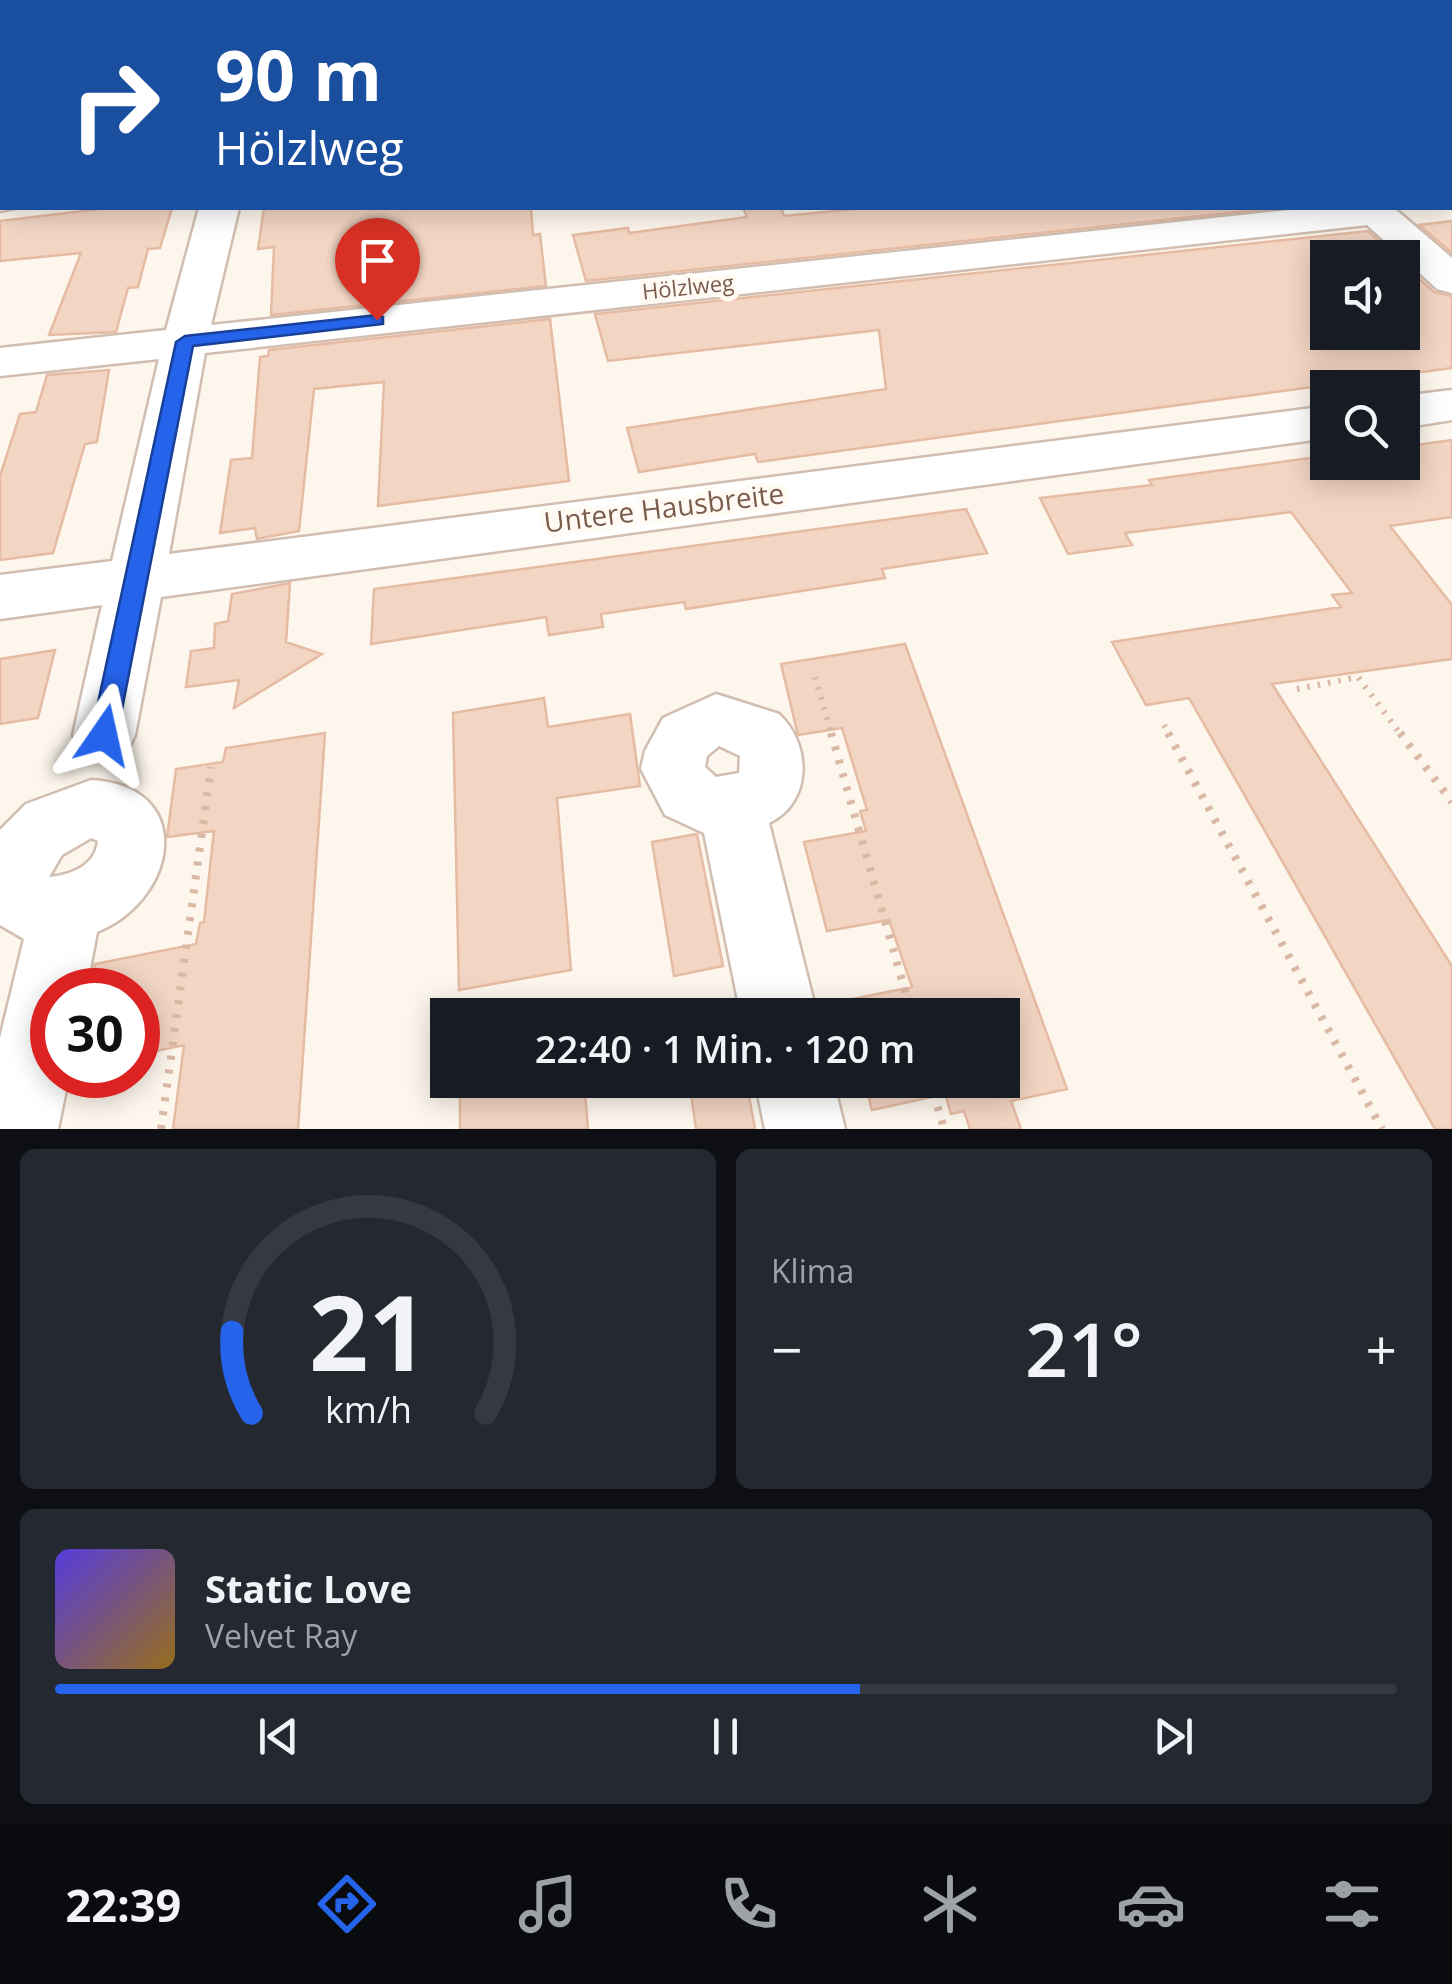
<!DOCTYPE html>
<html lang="de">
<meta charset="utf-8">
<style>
:root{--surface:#171b24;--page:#242831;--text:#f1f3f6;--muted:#9ea1a6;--line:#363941;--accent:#2563eb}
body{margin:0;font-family:"Open Sans",sans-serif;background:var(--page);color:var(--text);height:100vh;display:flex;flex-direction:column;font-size:38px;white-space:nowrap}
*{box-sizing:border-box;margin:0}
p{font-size:32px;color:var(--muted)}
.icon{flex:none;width:55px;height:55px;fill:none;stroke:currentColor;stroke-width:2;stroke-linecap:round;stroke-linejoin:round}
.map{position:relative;height:1129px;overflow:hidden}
.details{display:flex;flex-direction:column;gap:20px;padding:20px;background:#0d0f14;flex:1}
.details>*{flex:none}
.top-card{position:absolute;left:0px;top:0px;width:1452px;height:210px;box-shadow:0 5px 25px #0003;background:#1a4fa0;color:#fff;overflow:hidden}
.controls{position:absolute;left:1310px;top:240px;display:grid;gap:20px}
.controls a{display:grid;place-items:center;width:110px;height:110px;border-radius:0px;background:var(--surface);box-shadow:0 5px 25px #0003;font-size:50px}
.speed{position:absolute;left:30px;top:968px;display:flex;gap:20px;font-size:50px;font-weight:700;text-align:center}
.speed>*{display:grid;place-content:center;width:130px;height:130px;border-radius:50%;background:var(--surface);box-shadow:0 5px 25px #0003;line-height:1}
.speed .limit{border:15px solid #d22;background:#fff;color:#111}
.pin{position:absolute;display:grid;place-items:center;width:85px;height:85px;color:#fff;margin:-102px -42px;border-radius:50% 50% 50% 0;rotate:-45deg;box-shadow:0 0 10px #0007}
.pin .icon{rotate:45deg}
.me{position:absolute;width:110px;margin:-55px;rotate:11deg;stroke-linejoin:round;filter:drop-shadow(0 0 8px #0008)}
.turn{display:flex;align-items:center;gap:35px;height:210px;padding:0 50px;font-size:45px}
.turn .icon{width:130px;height:130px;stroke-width:2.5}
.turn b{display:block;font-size:70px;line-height:85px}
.big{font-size:75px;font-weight:600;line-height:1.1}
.details .widget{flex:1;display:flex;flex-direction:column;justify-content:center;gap:15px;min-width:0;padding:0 35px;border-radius:15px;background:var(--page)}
.details .dial{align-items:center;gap:0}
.dial svg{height:260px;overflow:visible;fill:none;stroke:var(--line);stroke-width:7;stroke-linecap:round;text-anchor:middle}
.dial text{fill:var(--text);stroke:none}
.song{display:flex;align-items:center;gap:30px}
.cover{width:120px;height:120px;border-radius:15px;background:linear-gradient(135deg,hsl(250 70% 55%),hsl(40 70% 35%))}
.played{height:10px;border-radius:5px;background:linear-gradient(90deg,var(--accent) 60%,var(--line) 60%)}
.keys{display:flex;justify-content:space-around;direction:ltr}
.heat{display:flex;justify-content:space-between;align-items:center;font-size:55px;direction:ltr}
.details .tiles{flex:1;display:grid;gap:20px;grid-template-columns:1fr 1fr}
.widget:last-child{grid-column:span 2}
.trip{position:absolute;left:430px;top:998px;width:590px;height:100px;border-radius:0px;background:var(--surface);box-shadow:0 5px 25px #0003;font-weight:600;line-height:100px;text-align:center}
.dock{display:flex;height:160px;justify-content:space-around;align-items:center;background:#090b0e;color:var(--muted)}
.dock .icon{width:70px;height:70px}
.dock .active{color:var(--accent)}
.dock b{font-size:45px;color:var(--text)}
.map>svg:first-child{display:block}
.building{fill:#f3d5c3;stroke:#e6bba3;stroke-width:2.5}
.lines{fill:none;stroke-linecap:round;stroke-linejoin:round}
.minor-casing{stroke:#d1beb0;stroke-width:5}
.path-far1{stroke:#d9b8a5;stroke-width:6;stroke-dasharray:2.5 8;stroke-linecap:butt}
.path{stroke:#d9b8a5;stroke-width:8;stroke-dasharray:4 10;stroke-linecap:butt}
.minor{fill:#fff;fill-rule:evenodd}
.route{fill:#2563eb;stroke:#184099;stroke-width:2.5}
.labels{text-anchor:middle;stroke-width:10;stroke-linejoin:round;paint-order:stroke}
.far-street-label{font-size:22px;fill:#7a5c4d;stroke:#fffaf3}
.street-label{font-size:28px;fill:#7a5c4d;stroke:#fffaf3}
</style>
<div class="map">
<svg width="1452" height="1129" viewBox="0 0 1452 1129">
<rect width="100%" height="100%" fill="#fdf6ec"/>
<path class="building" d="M 108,208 L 172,208 L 160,248 L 148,249 L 138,287 L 128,288 L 116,332 L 49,335 L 81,253 L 0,261 L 0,221 Z
M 264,208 L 531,208 L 533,235 L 540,234 L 546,286 L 271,315 L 274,247 L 258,249 Z
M 743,208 L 781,208 L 784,216 L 865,208 L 1277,208 L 586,281 L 573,235 L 628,228 L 629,233 L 747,217 Z
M 1452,221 L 1452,253 L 1419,225 Z
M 1368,231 L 1397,258 L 1328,258 L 1328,332 L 1402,332 L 1402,263 L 1434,292 L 1452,296 L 1452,368 L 758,462 L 755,454 L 639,472 L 627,428 L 886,389 L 879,330 L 608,361 L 595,314 Z
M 550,319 L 569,481 L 378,506 L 384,382 L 314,389 L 299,531 L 257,539 L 255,528 L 220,533 L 231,460 L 252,458 L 260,357 L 268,356 L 269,350 Z
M 109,370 L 97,442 L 85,444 L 53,553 L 0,560 L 0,476 L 20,414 L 36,412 L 47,375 Z
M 1452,440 L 1452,517 L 1390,526 L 1452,605 L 1452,659 L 1272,684 L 1452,966 L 1452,1129 L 1435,1129 L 1189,698 L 1146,705 L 1112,642 L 1341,607 L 1332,595 L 1352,593 L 1291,512 L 1125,533 L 1132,545 L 1068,554 L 1040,498 L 1152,485 L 1149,480 L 1317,457 L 1328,462 L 1402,462 L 1402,447 Z
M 966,509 L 987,553 L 882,569 L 885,578 L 686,609 L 684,602 L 601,614 L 603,627 L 549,635 L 546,617 L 371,644 L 374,589 Z
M 290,583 L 286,642 L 322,654 L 234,708 L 239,680 L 186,687 L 191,651 L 214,648 L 215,624 L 228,621 L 232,594 Z
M 905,644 L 1067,1089 L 1011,1101 L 1021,1129 L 970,1129 L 964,1111 L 951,1114 L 945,1094 L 872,1110 L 864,1080 L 1002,1080 L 1002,1015 L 847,1015 L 843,1001 L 912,987 L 889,920 L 827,931 L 804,842 L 866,831 L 860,811 L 867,810 L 842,728 L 798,735 L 781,664 Z
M 55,650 L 38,718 L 0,724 L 0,659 Z
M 544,698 L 548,727 L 630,714 L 640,786 L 557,798 L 571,970 L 459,990 L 453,713 Z
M 325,733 L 298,1129 L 173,1129 L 184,1045 L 138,1055 L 138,990 L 90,990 L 95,964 L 196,944 L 200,923 L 204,922 L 214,831 L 167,837 L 176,769 L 223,762 L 226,748 Z
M 697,834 L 723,966 L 674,976 L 652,842 Z
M 460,1080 L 584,1080 L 588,1129 L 460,1129 Z
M 689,1080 L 746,1080 L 755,1129 L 696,1129 Z"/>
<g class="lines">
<g class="minor-casing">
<path id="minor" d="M 1126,0 L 1158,0 L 1159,2 L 1128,2 Z
M 1330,0 L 1364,0 L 1365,2 L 1332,2 Z
M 1450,51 L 1452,52 L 1452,72 L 1450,71 Z
M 0,72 L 2,72 L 2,92 L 0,92 Z
M 0,187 L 2,208 L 14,208 L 0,211 Z
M 199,208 L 239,208 L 211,325 L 1308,208 L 1394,208 L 1452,258 L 1452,293 L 1437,289 L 1367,225 L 205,353 L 169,554 L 1328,406 L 1328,438 L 161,597 L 135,735 L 126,754 L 104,762 L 82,754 L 73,735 L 102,605 L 0,619 L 0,575 L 112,561 L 159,359 L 0,376 L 0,348 L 166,330 Z
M 1452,390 L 1452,420 L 1402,428 L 1402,396 Z
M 716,694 L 779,714 C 811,744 813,802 769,823 L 817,1015 L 741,1015 L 704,833 L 665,815 L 641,769 L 645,751 L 663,718 ZM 719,746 L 740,756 L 739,773 L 716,777 L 705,767 L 707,756 Z
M 91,780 C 198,786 177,900 97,932 L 86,990 L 52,990 L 52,1075 L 69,1075 L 58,1129 L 0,1129 L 0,1038 L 24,939 L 0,925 L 0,830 L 26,804 ZM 91,838 L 98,841 C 95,866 71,875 49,877 L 62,855 Z
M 755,1080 L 833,1080 L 845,1129 L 765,1129 Z"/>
</g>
<path class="path-far1" d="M 815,677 L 832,736
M 1297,689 L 1358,677 L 1402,736
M 1164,725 L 1170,736"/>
<path class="path" d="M 831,733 L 912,1015
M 1168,733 L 1382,1129
M 1400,733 L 1452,802
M 930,1080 L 944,1129
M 161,1129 L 211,767"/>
<use href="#minor" class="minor"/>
</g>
<path class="route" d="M 377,315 L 383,317 L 383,324 L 193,346 L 117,735 L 113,743 L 95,743 L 91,735 L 176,342 L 185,336 Z"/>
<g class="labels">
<g class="far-street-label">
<text transform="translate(688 287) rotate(-6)" y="8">Hölzlweg</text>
</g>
<g class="street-label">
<text transform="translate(664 508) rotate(-7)" y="10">Untere Hausbreite</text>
</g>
</g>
</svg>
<div class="controls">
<a><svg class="icon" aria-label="sound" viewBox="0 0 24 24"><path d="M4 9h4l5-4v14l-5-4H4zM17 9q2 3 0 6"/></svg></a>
<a><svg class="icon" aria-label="search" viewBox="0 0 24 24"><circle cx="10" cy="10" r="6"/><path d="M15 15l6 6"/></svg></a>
</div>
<div class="speed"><div class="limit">30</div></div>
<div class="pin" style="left:377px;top:320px;background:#d93025"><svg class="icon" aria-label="arrive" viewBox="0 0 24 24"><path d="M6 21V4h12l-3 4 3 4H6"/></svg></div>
<svg class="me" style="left:104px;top:735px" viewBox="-20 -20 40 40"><path d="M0-17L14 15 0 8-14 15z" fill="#2563eb" stroke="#fff" stroke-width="4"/></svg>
<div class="trip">22:40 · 1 Min. · 120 m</div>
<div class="top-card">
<div class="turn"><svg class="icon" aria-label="right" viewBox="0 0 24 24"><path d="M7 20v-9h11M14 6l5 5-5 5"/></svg><div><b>90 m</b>Hölzlweg</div></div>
</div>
</div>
<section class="details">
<div class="tiles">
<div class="widget dial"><svg viewBox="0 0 100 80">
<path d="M14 69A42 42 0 1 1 86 69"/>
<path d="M14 69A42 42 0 0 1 8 44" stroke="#2563eb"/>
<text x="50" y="56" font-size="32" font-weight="700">21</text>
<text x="50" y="72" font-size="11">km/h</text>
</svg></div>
<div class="widget"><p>Klima</p>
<div class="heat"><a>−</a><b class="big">21°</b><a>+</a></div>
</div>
<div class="widget">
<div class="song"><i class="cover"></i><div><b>Static Love</b><p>Velvet Ray</p></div></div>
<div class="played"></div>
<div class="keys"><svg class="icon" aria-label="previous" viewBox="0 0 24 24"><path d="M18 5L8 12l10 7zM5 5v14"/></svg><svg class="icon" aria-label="pause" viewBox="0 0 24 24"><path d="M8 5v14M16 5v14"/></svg><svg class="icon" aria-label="next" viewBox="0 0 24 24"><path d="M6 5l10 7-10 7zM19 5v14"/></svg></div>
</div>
</div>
</section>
<nav class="dock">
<b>22:39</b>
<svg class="icon active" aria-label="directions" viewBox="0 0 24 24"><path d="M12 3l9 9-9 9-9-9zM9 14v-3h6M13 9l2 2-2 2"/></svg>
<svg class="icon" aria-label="music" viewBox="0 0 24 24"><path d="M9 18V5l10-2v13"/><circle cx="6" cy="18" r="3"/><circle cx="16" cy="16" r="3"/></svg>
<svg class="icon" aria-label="phone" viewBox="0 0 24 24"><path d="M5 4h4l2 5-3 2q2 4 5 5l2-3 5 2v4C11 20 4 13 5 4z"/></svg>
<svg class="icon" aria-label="climate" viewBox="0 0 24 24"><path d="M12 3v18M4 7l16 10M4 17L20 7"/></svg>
<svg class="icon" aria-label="car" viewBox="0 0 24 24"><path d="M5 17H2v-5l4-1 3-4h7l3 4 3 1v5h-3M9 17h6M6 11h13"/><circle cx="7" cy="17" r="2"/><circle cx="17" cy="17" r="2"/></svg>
<svg class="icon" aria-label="filters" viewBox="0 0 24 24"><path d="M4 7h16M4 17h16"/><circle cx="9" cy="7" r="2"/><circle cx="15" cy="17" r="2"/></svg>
</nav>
